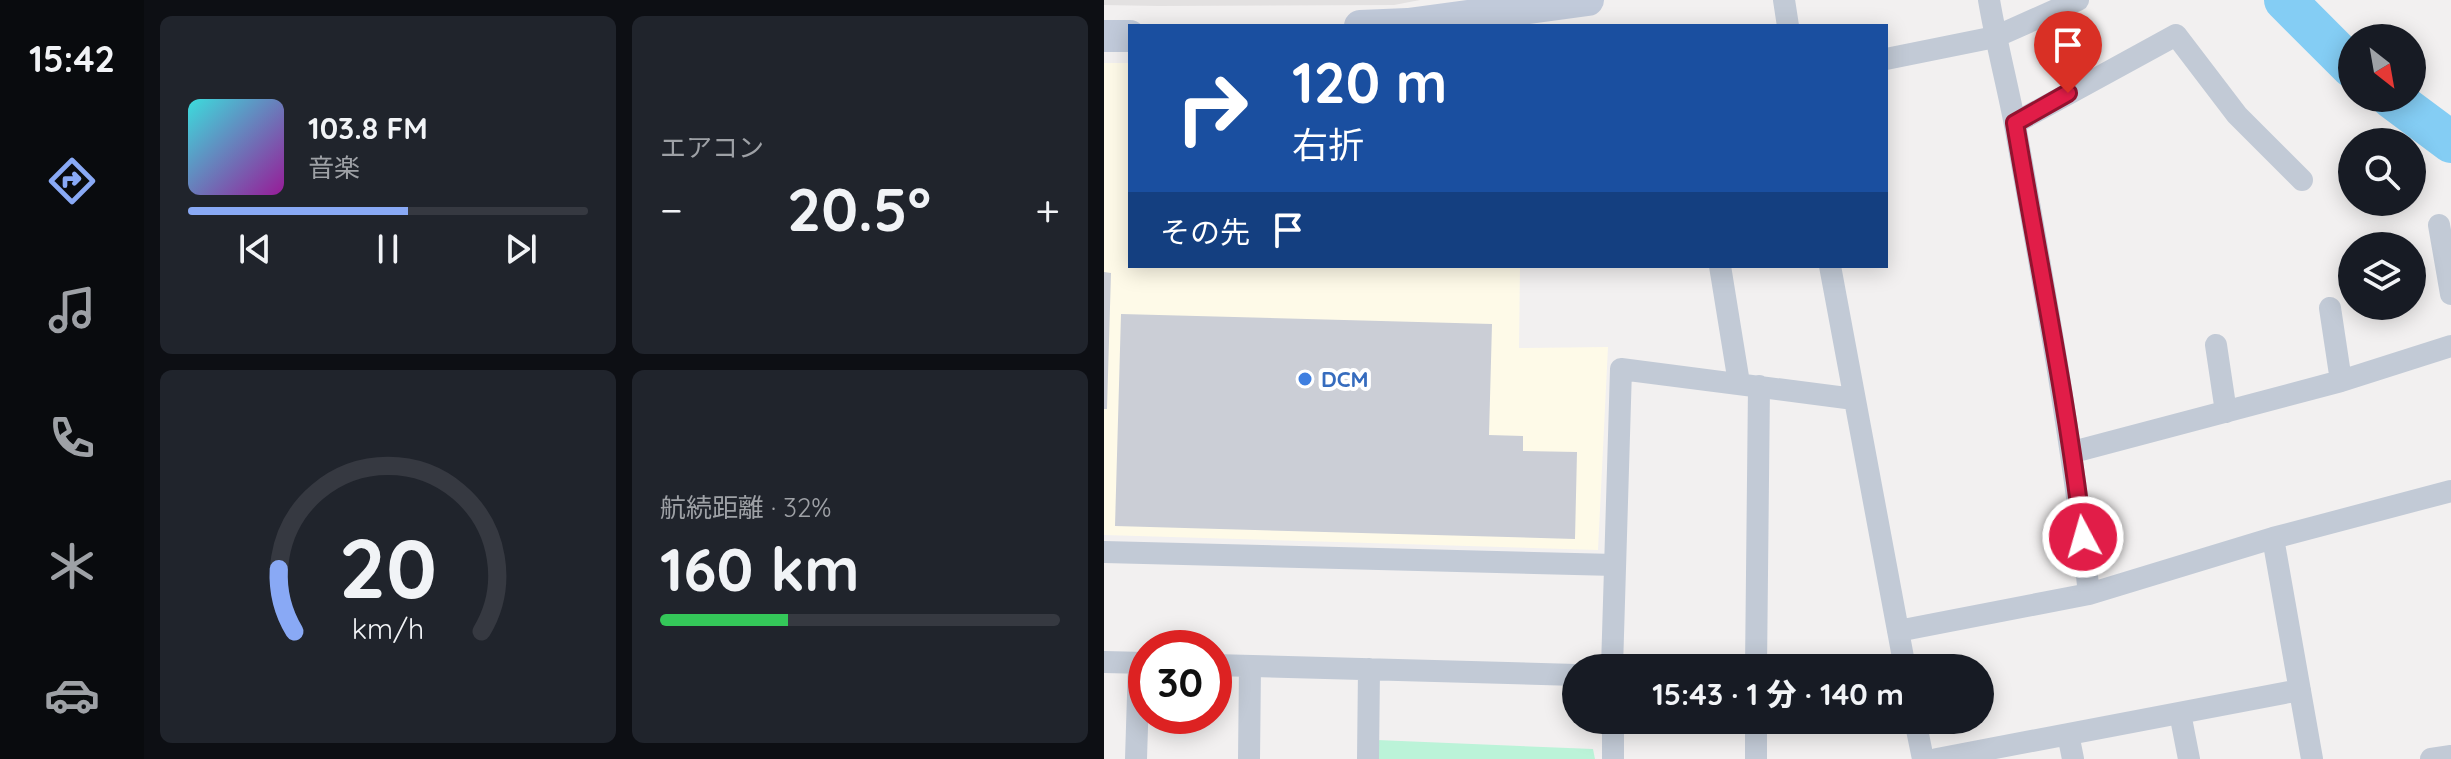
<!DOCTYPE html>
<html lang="ja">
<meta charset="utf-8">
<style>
:root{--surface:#171b24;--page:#20242c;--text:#f1f3f6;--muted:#9ea1a6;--line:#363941;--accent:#89a9f5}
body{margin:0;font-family:Quicksand,"Noto Sans JP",sans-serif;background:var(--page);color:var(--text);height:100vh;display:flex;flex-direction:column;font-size:30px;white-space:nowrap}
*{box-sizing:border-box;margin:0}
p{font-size:26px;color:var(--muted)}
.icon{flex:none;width:44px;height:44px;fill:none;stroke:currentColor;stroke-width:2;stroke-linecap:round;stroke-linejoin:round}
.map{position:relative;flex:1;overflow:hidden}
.sheet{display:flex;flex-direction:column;gap:16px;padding:16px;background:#0d0f14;width:960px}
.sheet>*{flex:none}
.top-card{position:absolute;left:24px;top:24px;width:760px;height:244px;border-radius:0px;box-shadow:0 4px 20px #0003;background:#1a4fa0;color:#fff;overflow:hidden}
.needle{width:52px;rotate:149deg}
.fabs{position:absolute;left:1234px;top:24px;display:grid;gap:16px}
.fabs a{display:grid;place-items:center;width:88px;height:88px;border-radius:50%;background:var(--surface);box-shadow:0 4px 20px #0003;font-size:40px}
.speed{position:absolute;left:24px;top:630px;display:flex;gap:16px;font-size:40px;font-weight:700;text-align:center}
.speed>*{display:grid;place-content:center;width:104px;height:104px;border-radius:50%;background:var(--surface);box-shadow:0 4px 20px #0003;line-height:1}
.speed .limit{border:12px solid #d22;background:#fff;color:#111}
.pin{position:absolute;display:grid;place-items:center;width:68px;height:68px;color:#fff;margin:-82px -34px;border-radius:50% 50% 50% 0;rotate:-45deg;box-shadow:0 0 8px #0007}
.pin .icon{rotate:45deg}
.me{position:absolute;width:88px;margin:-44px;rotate:354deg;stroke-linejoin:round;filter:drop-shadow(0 0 6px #0008)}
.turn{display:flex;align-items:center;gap:28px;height:168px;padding:0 32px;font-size:36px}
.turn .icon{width:104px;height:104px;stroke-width:2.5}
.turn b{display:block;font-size:56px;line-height:68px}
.then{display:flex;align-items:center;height:76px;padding:0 32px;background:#0003;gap:16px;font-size:30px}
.big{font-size:60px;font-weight:800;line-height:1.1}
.sheet .card{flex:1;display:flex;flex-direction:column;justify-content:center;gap:12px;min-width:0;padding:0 28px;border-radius:12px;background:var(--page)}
.sheet .dial{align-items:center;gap:0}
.dial svg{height:208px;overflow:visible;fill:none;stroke:var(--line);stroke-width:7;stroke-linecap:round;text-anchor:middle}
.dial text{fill:var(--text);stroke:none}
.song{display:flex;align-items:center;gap:24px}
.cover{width:96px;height:96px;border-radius:12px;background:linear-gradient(135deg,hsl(180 70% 55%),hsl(300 70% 35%))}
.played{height:8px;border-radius:4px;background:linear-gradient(90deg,var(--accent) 55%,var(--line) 55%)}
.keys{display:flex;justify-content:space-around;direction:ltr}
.heat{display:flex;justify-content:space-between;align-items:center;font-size:44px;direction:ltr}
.charge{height:12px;border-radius:6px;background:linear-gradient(90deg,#34c759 32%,var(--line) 0)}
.sheet .tiles{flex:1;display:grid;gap:16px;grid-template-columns:repeat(2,1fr)}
.trip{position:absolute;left:458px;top:654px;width:432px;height:80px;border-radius:40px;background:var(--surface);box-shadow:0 4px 20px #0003;font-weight:800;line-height:80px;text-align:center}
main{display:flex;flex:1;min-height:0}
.tabs{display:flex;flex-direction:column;width:144px;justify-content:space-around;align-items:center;background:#090b0e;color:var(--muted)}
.tabs .icon{width:56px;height:56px}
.tabs .current{color:var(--accent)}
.tabs b{font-size:36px;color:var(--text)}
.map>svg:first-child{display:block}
.commercial{fill:#fefae8}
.education{fill:#e3e1e1}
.green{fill:#bbf3d8}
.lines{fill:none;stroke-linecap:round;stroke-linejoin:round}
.river{stroke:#84cdf4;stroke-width:42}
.building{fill:#cbced6}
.street{stroke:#c2cad6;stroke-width:22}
.secondary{stroke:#c1cada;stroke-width:32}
.route-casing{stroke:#92132f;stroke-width:20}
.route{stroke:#e11d48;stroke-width:14}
.shop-dot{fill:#3f7fe0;stroke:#fff;stroke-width:3}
.labels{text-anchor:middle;stroke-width:8;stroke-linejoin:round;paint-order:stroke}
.shop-label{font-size:22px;font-weight:bold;fill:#366cbe;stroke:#fff;text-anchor:start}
</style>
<main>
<nav class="tabs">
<b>15:42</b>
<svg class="icon current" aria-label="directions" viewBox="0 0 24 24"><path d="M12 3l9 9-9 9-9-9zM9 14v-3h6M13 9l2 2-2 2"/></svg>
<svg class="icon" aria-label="music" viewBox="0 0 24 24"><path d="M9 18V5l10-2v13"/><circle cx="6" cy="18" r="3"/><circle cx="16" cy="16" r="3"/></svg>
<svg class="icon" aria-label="phone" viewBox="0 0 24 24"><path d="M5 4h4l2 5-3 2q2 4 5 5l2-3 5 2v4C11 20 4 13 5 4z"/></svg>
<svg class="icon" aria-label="climate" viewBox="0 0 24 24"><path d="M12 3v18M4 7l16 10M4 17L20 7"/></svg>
<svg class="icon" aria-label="car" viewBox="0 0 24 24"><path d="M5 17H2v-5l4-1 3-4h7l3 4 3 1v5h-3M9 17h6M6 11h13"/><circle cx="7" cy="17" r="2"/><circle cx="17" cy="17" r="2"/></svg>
</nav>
<section class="sheet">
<div class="tiles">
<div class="card">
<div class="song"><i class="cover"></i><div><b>103.8 FM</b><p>音楽</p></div></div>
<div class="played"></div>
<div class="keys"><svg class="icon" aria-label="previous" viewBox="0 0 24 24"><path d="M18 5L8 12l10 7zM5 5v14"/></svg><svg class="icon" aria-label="pause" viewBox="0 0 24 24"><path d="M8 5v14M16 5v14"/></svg><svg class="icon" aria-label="next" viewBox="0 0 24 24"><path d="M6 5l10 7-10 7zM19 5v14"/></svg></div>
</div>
<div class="card"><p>エアコン</p>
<div class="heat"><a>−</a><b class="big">20.5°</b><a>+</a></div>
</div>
<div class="card dial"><svg viewBox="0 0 100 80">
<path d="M14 69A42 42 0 1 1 86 69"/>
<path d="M14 69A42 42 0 0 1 8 45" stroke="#89a9f5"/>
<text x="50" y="56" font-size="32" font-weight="700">20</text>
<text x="50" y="72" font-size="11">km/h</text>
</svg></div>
<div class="card"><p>航続距離 · 32%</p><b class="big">160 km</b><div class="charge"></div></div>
</div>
</section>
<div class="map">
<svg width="1347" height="759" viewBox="0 0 1347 759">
<rect width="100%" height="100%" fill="#f2f0f0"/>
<path class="commercial" d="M 0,63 L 26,63 L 26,266 L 416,266 L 415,348 L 504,347 L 494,550 L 0,535 Z"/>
<path class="education" d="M 0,0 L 316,0 L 290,5 L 54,6 L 0,5 Z"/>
<path class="green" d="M 273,740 L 489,749 L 491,759 L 273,759 Z"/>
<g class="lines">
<path class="river" d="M 1181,0 L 1248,67
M 1288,98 L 1347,142"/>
</g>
<path class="building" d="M 0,272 L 7,273 L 3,409 L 0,409 Z
M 17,314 L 388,324 L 385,435 L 419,436 L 419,451 L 473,452 L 471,539 L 11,526 Z"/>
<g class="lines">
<path class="street" d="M 680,0 L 684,26
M 885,0 C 892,42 903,83 911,125 C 939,281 968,437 985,594 L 1169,538 L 1347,491
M 782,59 L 891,37 L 974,0
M 911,123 L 1072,35 L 1133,115 L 1198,180
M 1335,225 L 1347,294
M 616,266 L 635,383
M 726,266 L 801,668
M 1226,308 L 1237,381
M 1112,345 L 1122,412
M 969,452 L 1237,381 L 1347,346
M 1169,538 L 1208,759
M 0,552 L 511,565
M 794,631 L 985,594
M 0,662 L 42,663
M 110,665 L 472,675
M 508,668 L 517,369 L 750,399
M 652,668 L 655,386
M 1076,713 L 1085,759
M 509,720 L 509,759
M 811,720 L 819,759
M 964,734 L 969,759
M 32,759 L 35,663
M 145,759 L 146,666
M 264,759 L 265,669
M 652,759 L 652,720
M 833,759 L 1196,690
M 1327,759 L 1347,756"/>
<path class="secondary" d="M 256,26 L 304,24 L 484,0
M 0,36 L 26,36"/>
</g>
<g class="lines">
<g class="route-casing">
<path id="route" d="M 964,93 L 911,123 C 934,261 963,398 979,537"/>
</g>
<use href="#route" class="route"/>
</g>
<circle class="shop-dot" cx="201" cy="379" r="8"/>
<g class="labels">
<g class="shop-label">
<text x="217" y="387">DCM</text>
</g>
</g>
</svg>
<div class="fabs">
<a><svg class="needle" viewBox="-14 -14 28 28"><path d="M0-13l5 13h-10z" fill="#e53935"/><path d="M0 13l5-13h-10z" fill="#9ea1a6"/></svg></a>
<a><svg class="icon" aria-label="search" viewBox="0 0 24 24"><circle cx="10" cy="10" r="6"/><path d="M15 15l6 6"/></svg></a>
<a><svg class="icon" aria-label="layers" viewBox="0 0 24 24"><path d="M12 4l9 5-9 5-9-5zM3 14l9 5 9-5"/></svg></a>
</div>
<div class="speed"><div class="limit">30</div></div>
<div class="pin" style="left:964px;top:93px;background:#d93025"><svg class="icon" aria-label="arrive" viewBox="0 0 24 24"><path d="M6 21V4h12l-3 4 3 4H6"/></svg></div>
<svg class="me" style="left:979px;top:537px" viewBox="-20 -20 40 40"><circle r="17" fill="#e11d48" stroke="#fff" stroke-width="3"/><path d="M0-11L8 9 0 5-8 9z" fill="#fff"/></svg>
<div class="trip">15:43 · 1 分 · 140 m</div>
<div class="top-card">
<div class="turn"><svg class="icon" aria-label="right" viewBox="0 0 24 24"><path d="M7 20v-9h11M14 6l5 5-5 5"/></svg><div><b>120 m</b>右折</div></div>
<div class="then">その先<svg class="icon" aria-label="arrive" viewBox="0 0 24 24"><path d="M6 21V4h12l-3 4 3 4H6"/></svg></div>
</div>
</div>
</main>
